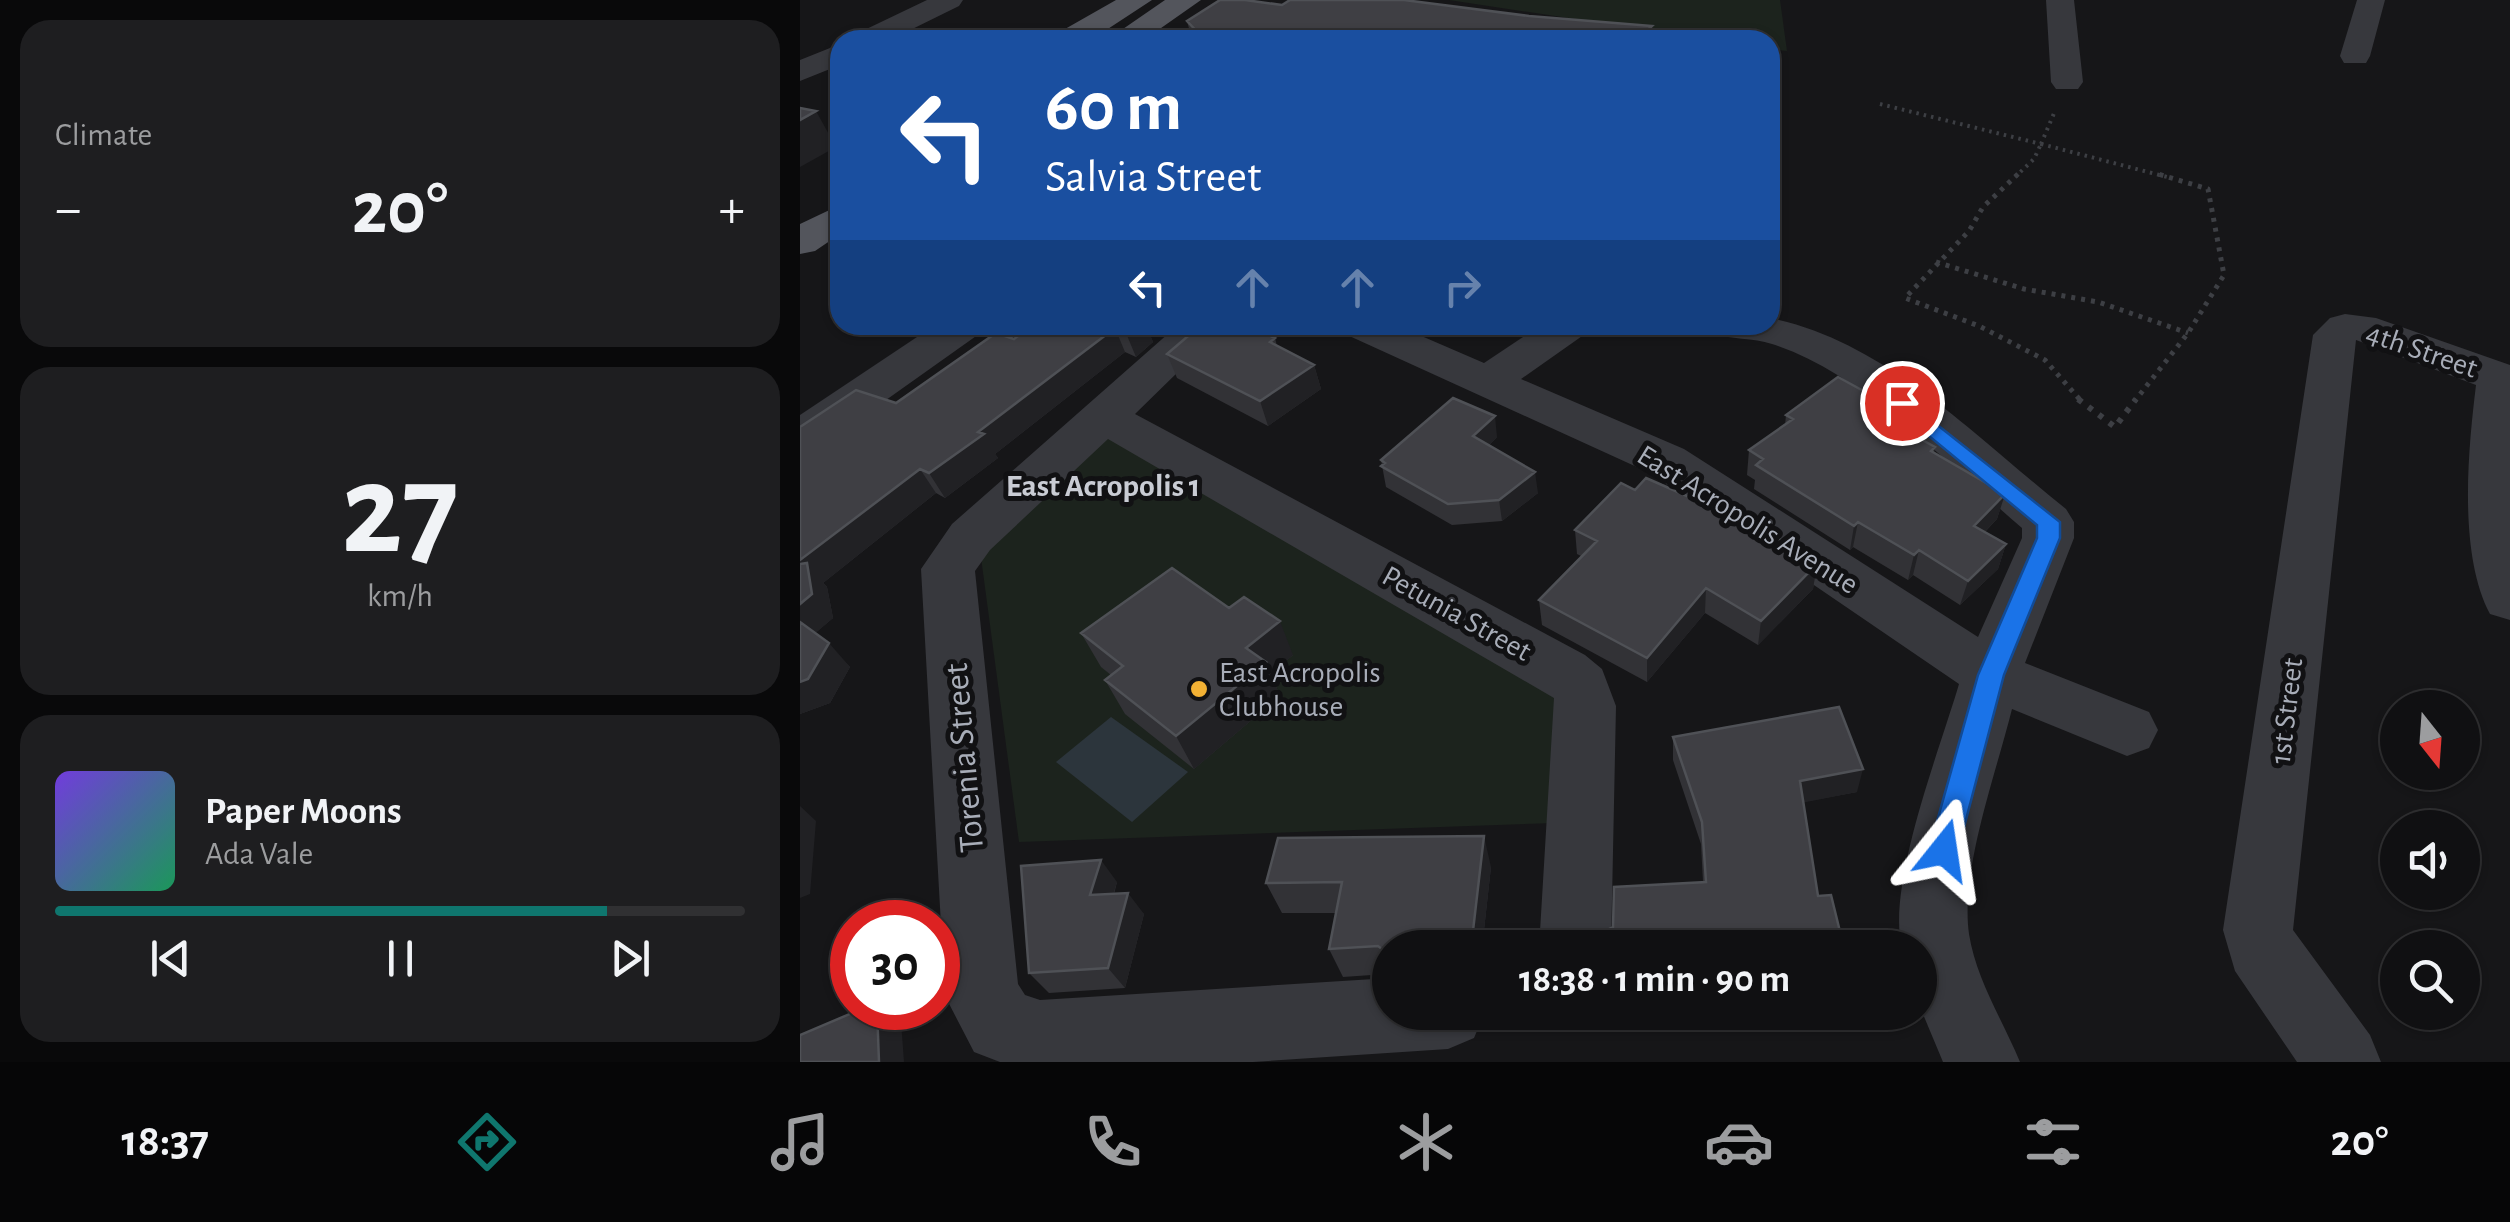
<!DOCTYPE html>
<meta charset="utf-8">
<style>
:root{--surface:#101012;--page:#1e1e20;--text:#f1f3f6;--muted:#9c9d9f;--line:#303032;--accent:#0f766e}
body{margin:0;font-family:"Alegreya Sans",sans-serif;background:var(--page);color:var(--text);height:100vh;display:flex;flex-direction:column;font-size:38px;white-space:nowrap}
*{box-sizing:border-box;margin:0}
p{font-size:32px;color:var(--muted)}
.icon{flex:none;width:55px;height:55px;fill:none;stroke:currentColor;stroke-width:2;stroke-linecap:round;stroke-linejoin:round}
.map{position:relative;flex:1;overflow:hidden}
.details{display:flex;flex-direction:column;gap:20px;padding:20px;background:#09090a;width:800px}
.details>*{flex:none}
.top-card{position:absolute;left:30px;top:30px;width:950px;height:305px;border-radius:30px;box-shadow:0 2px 8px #0004,0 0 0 2px var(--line);background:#1a4fa0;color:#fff;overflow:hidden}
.needle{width:65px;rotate:163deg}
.controls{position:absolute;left:1580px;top:690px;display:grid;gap:20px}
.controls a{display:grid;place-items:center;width:100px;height:100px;border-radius:50%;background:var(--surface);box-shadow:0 2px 8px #0004,0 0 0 2px var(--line);font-size:50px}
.speed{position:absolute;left:30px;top:900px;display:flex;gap:20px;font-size:50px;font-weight:700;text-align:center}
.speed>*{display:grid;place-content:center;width:130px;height:130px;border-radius:50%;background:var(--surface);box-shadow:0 2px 8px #0004,0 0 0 2px var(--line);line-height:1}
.speed .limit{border:15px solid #d22;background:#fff;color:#111}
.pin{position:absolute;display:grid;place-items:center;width:85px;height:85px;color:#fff;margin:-42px;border:5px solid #fff;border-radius:50%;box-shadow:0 2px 10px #0007}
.me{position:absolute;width:110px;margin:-55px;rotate:15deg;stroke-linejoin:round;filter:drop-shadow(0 0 8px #0008)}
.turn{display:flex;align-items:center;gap:35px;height:210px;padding:0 50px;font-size:45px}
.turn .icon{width:130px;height:130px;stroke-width:2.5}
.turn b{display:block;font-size:70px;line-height:85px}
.lanes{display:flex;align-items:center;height:95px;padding:0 50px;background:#0003;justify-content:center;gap:50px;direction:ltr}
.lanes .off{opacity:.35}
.big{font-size:75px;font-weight:600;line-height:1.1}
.details .card{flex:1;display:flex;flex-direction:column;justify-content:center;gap:15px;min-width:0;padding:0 35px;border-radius:30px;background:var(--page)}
.details .dial{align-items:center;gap:0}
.dial b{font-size:130px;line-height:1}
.song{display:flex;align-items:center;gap:30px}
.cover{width:120px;height:120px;border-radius:15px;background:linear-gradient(135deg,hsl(260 70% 55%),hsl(150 70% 35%))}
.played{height:10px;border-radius:5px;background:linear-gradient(90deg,var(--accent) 80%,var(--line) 80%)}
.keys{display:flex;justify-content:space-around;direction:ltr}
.heat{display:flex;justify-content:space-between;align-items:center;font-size:55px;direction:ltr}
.trip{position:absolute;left:572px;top:930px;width:565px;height:100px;border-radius:50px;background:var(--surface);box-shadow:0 2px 8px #0004,0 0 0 2px var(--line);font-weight:600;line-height:100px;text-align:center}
.tabs{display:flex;height:160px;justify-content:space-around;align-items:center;background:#060607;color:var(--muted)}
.tabs .icon{width:70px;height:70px}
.tabs .selected{color:var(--accent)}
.tabs b{font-size:45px;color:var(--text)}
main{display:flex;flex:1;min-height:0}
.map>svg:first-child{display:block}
.green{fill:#1c231d}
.water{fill:#2c353c}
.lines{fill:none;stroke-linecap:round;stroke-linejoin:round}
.path-far2{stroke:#3d3f44;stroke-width:4;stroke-dasharray:2.5 5;stroke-linecap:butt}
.path-far1{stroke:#3d3f44;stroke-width:5;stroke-dasharray:4 6;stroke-linecap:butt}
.path{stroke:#3d3f44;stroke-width:6;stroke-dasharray:5 8;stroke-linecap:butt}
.minor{fill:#37383d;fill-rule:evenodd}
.major{fill:#53555c;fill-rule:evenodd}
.wall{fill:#323236}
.shaded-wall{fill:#212124}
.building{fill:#3f3f44;stroke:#4f5156;stroke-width:2.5}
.route{fill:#1a73e8;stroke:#114b97;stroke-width:2.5}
.poi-dot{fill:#f2b134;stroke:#111113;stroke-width:4}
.labels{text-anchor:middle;stroke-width:10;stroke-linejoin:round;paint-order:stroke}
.street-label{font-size:30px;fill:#a8adb8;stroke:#111113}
.poi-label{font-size:30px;fill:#a8adb8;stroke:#111113;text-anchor:start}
.neighbourhood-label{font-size:32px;font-weight:bold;fill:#c9ccd4;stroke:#111113}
.near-street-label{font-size:35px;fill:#a8adb8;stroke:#111113}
</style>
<main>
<section class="details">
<div class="card"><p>Climate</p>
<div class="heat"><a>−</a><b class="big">20°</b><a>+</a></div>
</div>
<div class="card dial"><b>27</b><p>km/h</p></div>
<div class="card">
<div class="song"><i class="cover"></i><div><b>Paper Moons</b><p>Ada Vale</p></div></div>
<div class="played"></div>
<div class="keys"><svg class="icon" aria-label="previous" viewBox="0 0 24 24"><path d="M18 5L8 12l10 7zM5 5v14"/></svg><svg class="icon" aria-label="pause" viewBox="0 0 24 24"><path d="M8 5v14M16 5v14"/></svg><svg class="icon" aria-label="next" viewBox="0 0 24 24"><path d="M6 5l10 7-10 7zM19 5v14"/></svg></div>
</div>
</section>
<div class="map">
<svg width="1710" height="1062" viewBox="0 0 1710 1062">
<rect width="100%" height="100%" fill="#161618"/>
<path class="green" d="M 649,0 L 980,0 L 987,51 L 970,49 L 970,40 L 913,40 Z
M 312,434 L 755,687 L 755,823 L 219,842 L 180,550 Z"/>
<path class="water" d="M 311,717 L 388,772 L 332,822 L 256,762 Z"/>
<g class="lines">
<path class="path-far2" d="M 1080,104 L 1241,144
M 1241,144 L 1367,177
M 1241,144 L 1255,111
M 1215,177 L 1234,159 L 1241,144"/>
<path class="path-far1" d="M 1218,174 L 1183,207 L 1169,231 L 1105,298 L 1179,326 L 1245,360 L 1282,402
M 1136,262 L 1224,289 L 1298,302 L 1388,333
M 1334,402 L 1388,333 L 1424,275 L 1408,189 L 1358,174"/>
<path class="path" d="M 1278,399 L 1315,427 L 1336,399"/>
<path class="minor" d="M 127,0 L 163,0 L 159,6 L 90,40 L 52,40 L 56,34 Z
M 1246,0 L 1274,0 L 1283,82 L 1278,89 L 1256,89 L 1251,82 Z
M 1557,0 L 1585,0 L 1570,56 L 1566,63 L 1544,63 L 1540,56 Z
M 40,44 L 40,65 L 0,81 L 0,60 Z
M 1545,314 L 1576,318 L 1710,365 L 1710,620 L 1690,614 C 1658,554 1668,450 1676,385 L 1556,340 L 1493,930 L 1570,1035 L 1581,1062 L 1497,1062 L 1435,971 L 1423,930 L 1513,335 L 1530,318 Z
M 970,318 C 1085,341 1177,438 1266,509 L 1274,522 L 1274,538 L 1225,663 L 1349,712 L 1358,730 L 1349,748 L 1327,756 L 1212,709 C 1196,774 1160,870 1169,934 C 1176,979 1203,1021 1220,1062 L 1143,1062 L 1120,1007 L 1120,948 L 1102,948 C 1086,886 1140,749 1159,684 L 850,473 L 545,334 L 538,325 L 596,325 L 684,363 L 741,325 L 792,325 L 785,334 L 721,379 L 884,449 L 1178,637 L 1222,538 L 1222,528 C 1150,467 1064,373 972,344 C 953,338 931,339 911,334 L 904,325 L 970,325 Z
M 135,325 L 186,325 L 179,334 L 17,449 L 0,454 L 0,415 Z
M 378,325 L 426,325 L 335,414 L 785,655 L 802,669 L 816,706 L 811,948 L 739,948 L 754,698 L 308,439 L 190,550 L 175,571 L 218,984 L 225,995 L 240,1000 L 590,978 L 590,1012 L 685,1012 L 674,1038 L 648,1049 L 453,1062 L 200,1062 L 174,1052 L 145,996 L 121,569 L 152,524 Z"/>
<path class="major" d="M 316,0 L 352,0 L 291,40 L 253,40 L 258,33 Z
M 365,0 L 401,0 L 344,40 L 307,40 Z
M 40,205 L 40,234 L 15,251 L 0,254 L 0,224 Z"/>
</g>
<path class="wall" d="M 482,5 L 729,16 L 852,26 L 852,40 L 392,40 L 387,21 Z
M 40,202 L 40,220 L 32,206 Z
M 233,325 L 346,325 L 353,342 L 336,357 L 325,352 L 195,454 L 198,458 L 145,498 L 136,493 L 23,583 L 27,587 L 33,618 L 15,633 L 50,667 L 30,703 L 0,714 L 0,427 L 96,403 L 214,339 Z
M 475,338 L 477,346 L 514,365 L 521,389 L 468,426 L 377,378 L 367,354 Z
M 1087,404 L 1086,412 L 1123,432 L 1121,439 L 1135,447 L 1134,453 L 1205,494 L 1197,519 L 1185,532 L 1206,544 L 1198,569 L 1160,605 L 1113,575 L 1108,580 L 1053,547 L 1050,550 L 954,489 L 955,480 L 947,475 L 949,450 L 985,425 L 986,415 Z
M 697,437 L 689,445 L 738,493 L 702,521 L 652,525 L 586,487 L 581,460 Z
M 775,530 L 1017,564 L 1013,589 L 958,645 L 905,613 L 847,682 L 742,625 L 739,600 L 781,556 L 777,554 Z
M 281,633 L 493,655 L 471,674 L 480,696 L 394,769 L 325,714 L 305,680 L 311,675 L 301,667 Z
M 873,737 L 1057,792 L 1003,802 L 1018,896 L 903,882 L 901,844 L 873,760 Z
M 691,867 L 682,948 L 590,948 L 590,985 L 586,974 L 543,977 L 529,949 L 536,913 L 482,913 L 466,883 Z
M 317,882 L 314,894 L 344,914 L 325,988 L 249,993 L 229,973 Z"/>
<path class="shaded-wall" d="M 852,26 L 852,40 L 837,40 Z
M 16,111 L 36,147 L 0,167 L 0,120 Z
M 335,325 L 346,325 L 353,342 L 336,357 L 326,333 Z
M 315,328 L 325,352 L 195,454 L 198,458 L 145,498 L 129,473 L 178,432 Z
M 514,365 L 521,389 L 468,426 L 460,401 Z
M 695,416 L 697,437 L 676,457 L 673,436 Z
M 120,469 L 136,493 L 23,583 L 27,587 L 33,618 L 10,638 L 0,627 L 0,560 Z
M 735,472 L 738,493 L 702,521 L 699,500 Z
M 1205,494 L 1197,519 L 1167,550 L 1174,526 Z
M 1058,522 L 1053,547 L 1050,550 L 1054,526 Z
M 1206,544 L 1198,569 L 1160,605 L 1168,581 Z
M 1119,550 L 1113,575 L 1108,580 L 1114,555 Z
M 1017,564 L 1013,589 L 958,645 L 961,621 Z
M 906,588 L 905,613 L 847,682 L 847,658 Z
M 480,621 L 493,655 L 471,674 L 480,696 L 394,769 L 376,736 L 446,648 Z
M 29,643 L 50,667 L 30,703 L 0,714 L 0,682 Z
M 1063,769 L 1057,792 L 996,804 L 1000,781 Z
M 0,806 L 16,821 L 10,894 L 0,898 Z
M 684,836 L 691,867 L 682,948 L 671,948 Z
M 301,860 L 317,882 L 307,916 L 290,895 Z
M 328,893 L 344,914 L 325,988 L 308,968 Z
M 77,1008 L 83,1008 L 101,1021 L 104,1062 L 79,1062 Z"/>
<path class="building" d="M 420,0 L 445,0 L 482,5 L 490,0 L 604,0 L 729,16 L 852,26 L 837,40 L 405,40 L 387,21 Z
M 0,108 L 16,111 L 0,120 Z
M 233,325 L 335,325 L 326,333 L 315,328 L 178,432 L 184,434 L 129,473 L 120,469 L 0,560 L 0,427 L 56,390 L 96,403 L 196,333 L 214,339 Z
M 401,325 L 446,325 L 475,338 L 470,342 L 514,365 L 460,401 L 367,354 Z
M 1038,377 L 1087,404 L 1081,409 L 1123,432 L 1117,437 L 1135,447 L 1131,451 L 1205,494 L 1174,526 L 1206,544 L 1168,581 L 1119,550 L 1114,555 L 1058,522 L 1054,526 L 956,465 L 963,459 L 949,450 L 993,419 L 986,415 Z
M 653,398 L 695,416 L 673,436 L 735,472 L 699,500 L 648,504 L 581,466 L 585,463 L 581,460 Z
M 846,478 L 903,503 L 914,496 L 1017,564 L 961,621 L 906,588 L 847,658 L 739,600 L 797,541 L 775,530 L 821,483 L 835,490 Z
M 7,563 L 12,594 L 0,604 L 0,564 Z
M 372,568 L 429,608 L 444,597 L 480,621 L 446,648 L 466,662 L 376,736 L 305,680 L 323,666 L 281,633 Z
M 0,622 L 29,643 L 8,679 L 0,682 Z
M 1039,707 L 1063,769 L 1000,781 L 1018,896 L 1031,895 L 1044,948 L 805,948 L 805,931 L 813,927 L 814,887 L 906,882 L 902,822 L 873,737 Z
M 684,836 L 671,948 L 590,948 L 590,965 L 582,965 L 582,949 L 578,946 L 529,949 L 542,882 L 466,883 L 478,838 Z
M 301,860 L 290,895 L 328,893 L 308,968 L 229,973 L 221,866 Z
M 64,1008 L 77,1008 L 79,1062 L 0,1062 L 0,1035 Z"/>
<path class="route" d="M 1102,397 L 1260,522 L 1260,538 L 1204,675 L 1158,850 L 1154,859 L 1144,863 L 1133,859 L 1129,850 L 1178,675 L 1237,538 L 1237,525 L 1095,408 L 1095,399 Z"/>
<circle class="poi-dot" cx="399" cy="689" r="10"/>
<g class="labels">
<g class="street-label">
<text transform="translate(1622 350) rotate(19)" y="10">4th Street</text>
<text transform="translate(948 519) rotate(32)" y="10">East Acropolis Avenue</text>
<text transform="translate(657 613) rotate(29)" y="10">Petunia Street</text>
<text transform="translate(1486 711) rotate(-83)" y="10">1st Street</text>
</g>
<g class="poi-label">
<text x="419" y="682">East Acropolis<tspan x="419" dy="34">Clubhouse</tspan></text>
</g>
<g class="neighbourhood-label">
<text x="303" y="496">East Acropolis 1</text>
</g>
<g class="near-street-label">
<text transform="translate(163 758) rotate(-95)" y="12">Torenia Street</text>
</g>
</g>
</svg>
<div class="controls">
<a><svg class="needle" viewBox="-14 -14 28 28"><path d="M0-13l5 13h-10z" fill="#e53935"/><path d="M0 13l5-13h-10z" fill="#9c9d9f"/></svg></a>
<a><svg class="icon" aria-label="sound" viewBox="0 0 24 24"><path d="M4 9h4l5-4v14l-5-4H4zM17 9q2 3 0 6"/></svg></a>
<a><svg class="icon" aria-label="search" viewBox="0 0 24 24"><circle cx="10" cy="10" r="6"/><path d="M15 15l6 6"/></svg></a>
</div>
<div class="speed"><div class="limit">30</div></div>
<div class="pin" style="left:1102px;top:403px;background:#d93025"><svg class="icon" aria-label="arrive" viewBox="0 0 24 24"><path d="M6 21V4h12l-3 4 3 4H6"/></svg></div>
<svg class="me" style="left:1144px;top:850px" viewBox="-20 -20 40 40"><path d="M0-17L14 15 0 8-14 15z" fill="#1a73e8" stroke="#fff" stroke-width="4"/></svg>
<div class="trip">18:38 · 1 min · 90 m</div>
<div class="top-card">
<div class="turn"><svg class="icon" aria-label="left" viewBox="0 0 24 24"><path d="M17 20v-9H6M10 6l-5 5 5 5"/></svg><div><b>60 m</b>Salvia Street</div></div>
<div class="lanes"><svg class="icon" aria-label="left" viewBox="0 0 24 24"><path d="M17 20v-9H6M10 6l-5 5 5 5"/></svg><svg class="icon off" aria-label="ahead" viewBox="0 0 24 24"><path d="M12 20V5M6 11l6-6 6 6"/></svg><svg class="icon off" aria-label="ahead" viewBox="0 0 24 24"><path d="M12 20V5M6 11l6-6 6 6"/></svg><svg class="icon off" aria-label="right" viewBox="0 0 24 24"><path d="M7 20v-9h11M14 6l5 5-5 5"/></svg></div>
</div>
</div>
</main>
<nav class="tabs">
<b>18:37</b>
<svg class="icon selected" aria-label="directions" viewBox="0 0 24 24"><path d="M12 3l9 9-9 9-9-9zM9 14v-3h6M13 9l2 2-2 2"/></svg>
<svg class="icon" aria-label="music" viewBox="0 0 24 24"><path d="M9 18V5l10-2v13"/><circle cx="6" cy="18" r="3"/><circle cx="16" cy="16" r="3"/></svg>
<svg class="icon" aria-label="phone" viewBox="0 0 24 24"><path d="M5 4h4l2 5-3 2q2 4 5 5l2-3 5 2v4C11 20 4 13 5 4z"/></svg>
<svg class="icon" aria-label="climate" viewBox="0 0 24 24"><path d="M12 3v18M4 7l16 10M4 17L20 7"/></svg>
<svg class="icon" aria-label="car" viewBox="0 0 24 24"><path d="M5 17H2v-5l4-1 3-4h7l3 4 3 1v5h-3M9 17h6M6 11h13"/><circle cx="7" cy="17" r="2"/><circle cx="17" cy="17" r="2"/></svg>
<svg class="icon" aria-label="filters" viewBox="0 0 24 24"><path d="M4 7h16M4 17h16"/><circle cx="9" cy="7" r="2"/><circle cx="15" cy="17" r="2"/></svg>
<b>20°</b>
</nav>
